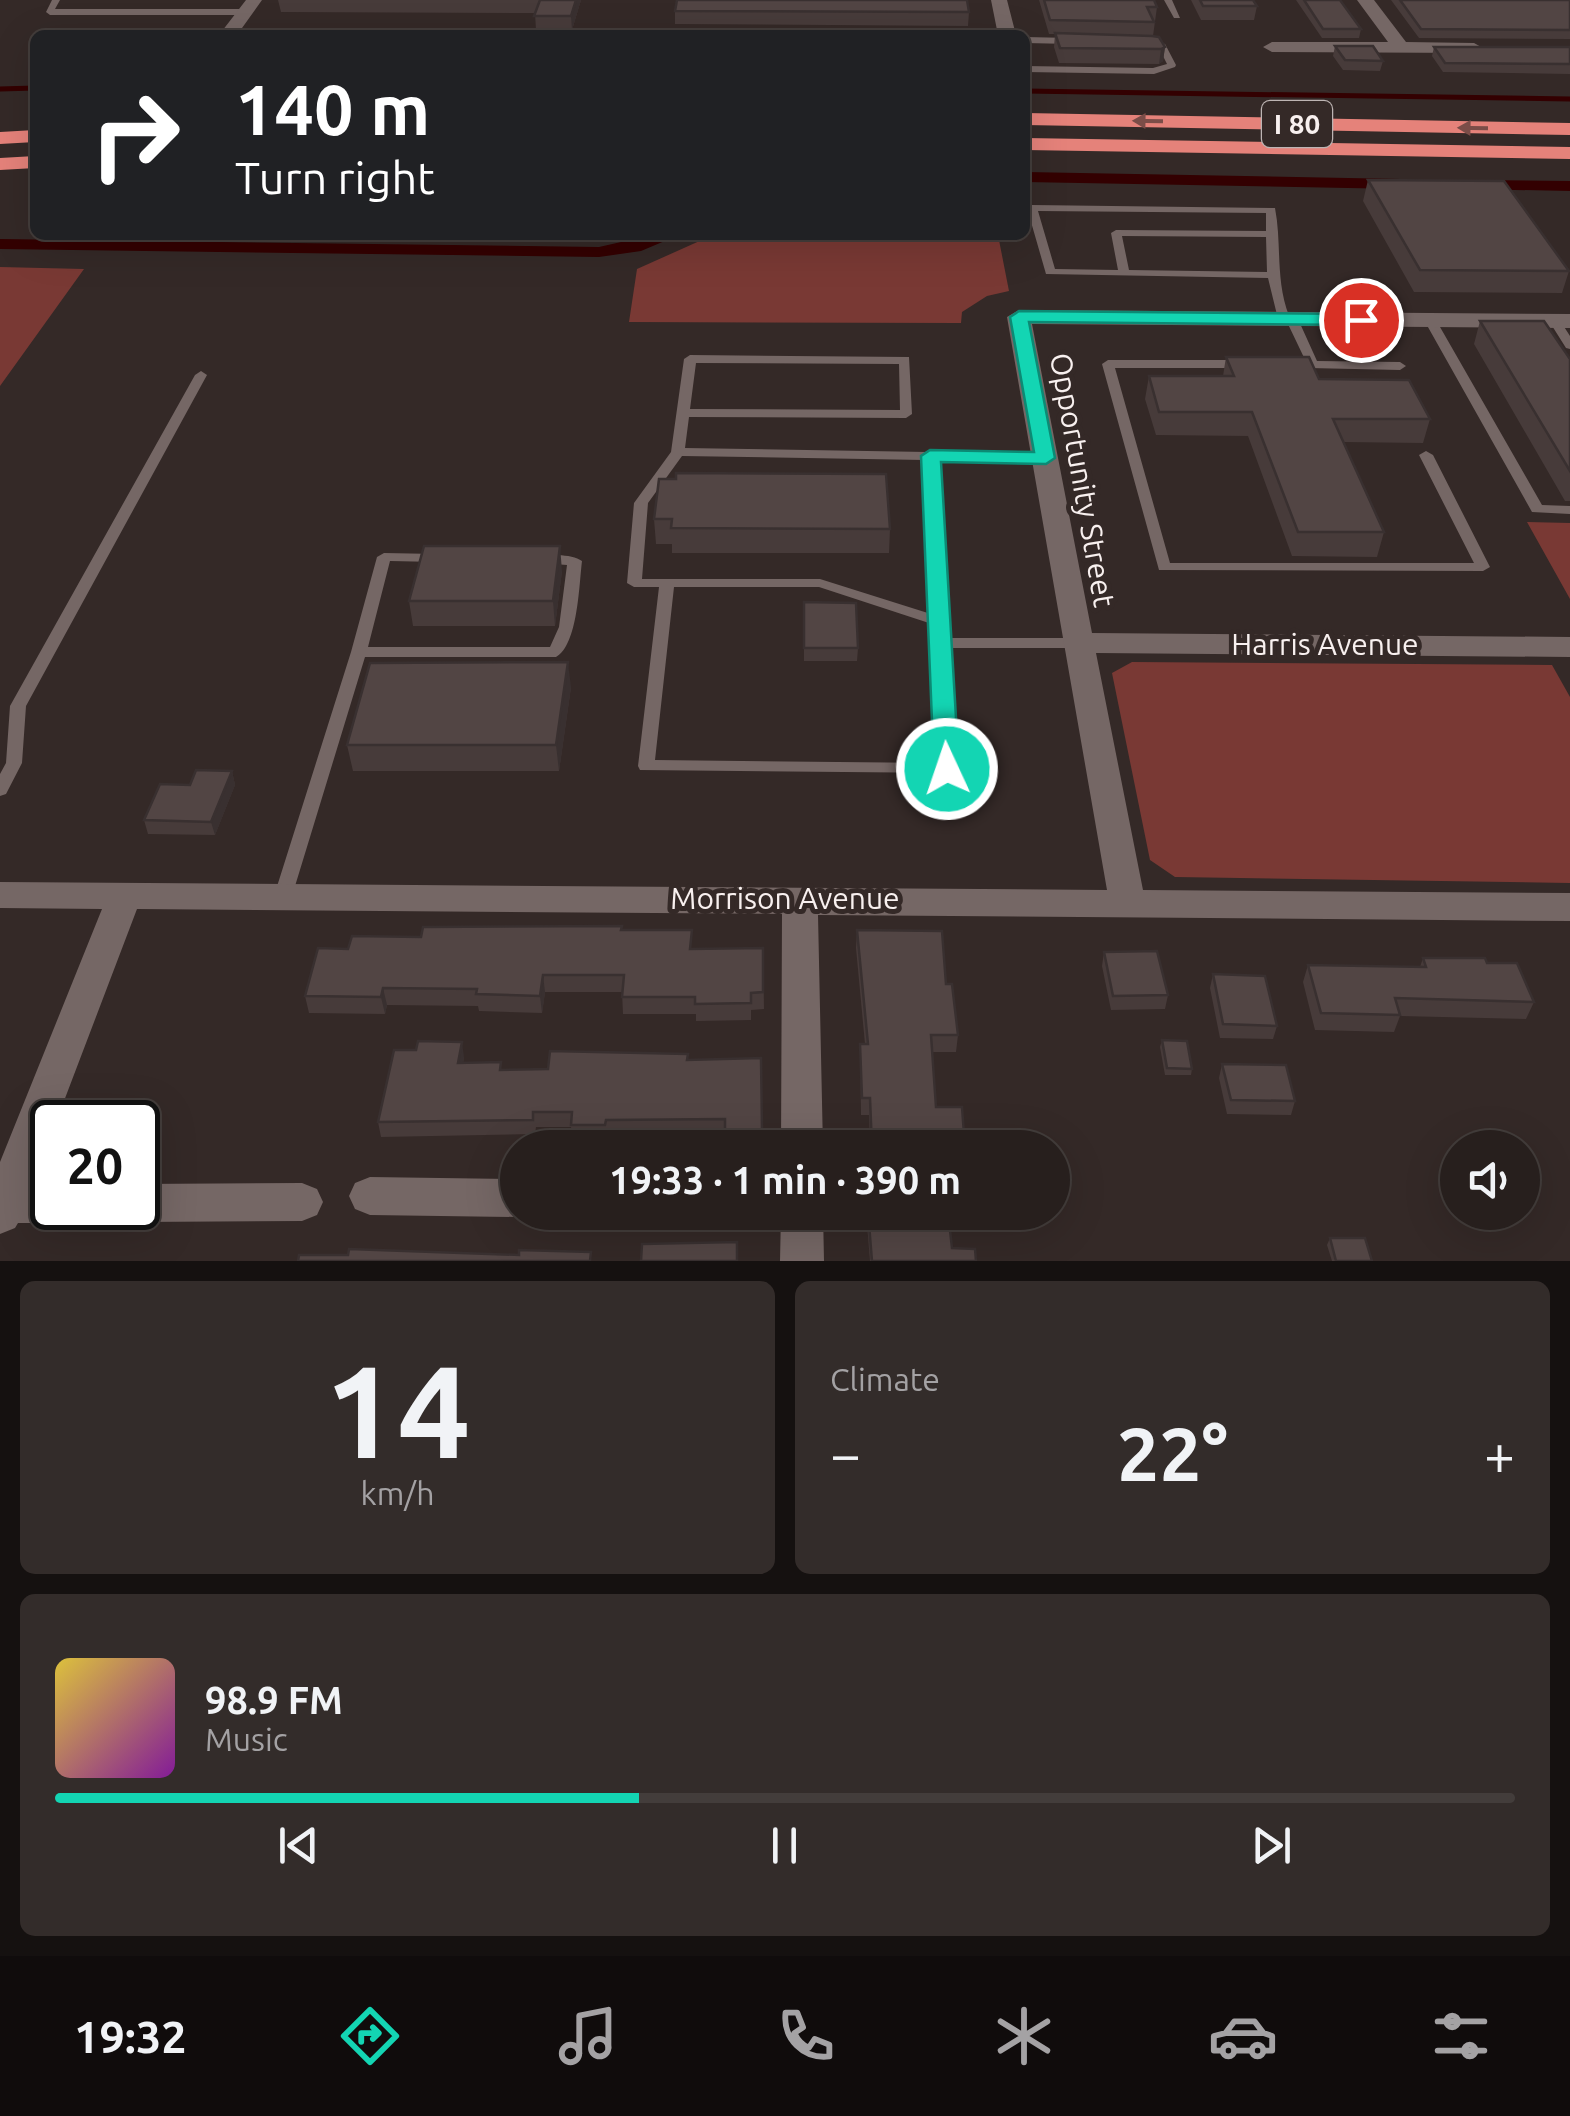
<!DOCTYPE html>
<meta charset="utf-8">
<style>
:root{--surface:#271f1d;--page:#332c2a;--text:#f1f3f6;--muted:#a4a2a4;--line:#433d3b;--accent:#13d5b3}
body{margin:0;font-family:Ubuntu,sans-serif;background:var(--page);color:var(--text);height:100vh;display:flex;flex-direction:column;font-size:38px;white-space:nowrap}
*{box-sizing:border-box;margin:0}
p{font-size:32px;color:var(--muted)}
.icon{flex:none;width:55px;height:55px;fill:none;stroke:currentColor;stroke-width:2;stroke-linecap:round;stroke-linejoin:round}
.map{position:relative;height:1261px;overflow:hidden}
.sheet{display:flex;flex-direction:column;gap:20px;padding:20px;background:#151110;flex:1}
.sheet>*{flex:none}
.top-card{position:absolute;left:30px;top:30px;width:1000px;height:210px;border-radius:15px;box-shadow:0 10px 40px #0002,0 0 0 2px var(--line);background:#202124;color:#fff;overflow:hidden}
.tools{position:absolute;left:1440px;top:1130px;display:grid;gap:20px}
.tools a{display:grid;place-items:center;width:100px;height:100px;border-radius:50%;background:var(--surface);box-shadow:0 10px 40px #0002,0 0 0 2px var(--line);font-size:50px}
.speed{position:absolute;left:30px;top:1100px;display:flex;gap:20px;font-size:50px;font-weight:700;text-align:center}
.speed>*{display:grid;place-content:center;width:130px;height:130px;border-radius:50%;background:var(--surface);box-shadow:0 10px 40px #0002,0 0 0 2px var(--line);line-height:1}
.speed .limit{border:5px solid #111;border-radius:15px;background:#fff;color:#111}
.pin{position:absolute;display:grid;place-items:center;width:85px;height:85px;color:#fff;margin:-42px;border:5px solid #fff;border-radius:50%;box-shadow:0 2px 10px #0007}
.me{position:absolute;width:110px;margin:-55px;rotate:357deg;stroke-linejoin:round;filter:drop-shadow(0 0 8px #0008)}
.turn{display:flex;align-items:center;gap:35px;height:210px;padding:0 40px;font-size:45px}
.turn .icon{width:130px;height:130px;stroke-width:2.5}
.turn b{display:block;font-size:70px;line-height:85px}
.big{font-size:75px;font-weight:600;line-height:1.1}
.sheet .card{flex:1;display:flex;flex-direction:column;justify-content:center;gap:15px;min-width:0;padding:0 35px;border-radius:15px;background:var(--page)}
.sheet .dial{align-items:center;gap:0}
.dial b{font-size:130px;line-height:1}
.song{display:flex;align-items:center;gap:30px}
.cover{width:120px;height:120px;border-radius:15px;background:linear-gradient(135deg,hsl(50 70% 55%),hsl(290 70% 35%))}
.played{height:10px;border-radius:5px;background:linear-gradient(90deg,var(--accent) 40%,var(--line) 40%)}
.keys{display:flex;justify-content:space-around;direction:ltr}
.heat{display:flex;justify-content:space-between;align-items:center;font-size:55px;direction:ltr}
.sheet .tiles{flex:1;display:grid;gap:20px;grid-template-columns:1fr 1fr}
.card:last-child{grid-column:span 2}
.trip{position:absolute;left:500px;top:1130px;width:570px;height:100px;border-radius:50px;background:var(--surface);box-shadow:0 10px 40px #0002,0 0 0 2px var(--line);font-weight:600;line-height:100px;text-align:center}
.dock{display:flex;height:160px;justify-content:space-around;align-items:center;background:#100c0c;color:var(--muted)}
.dock .icon{width:70px;height:70px}
.dock .active{color:var(--accent)}
.dock b{font-size:45px;color:var(--text)}
.map>svg:first-child{display:block}
.green{fill:#793934}
.lines{fill:none;stroke-linecap:round;stroke-linejoin:round}
.stream{stroke:#330001;stroke-width:5}
.canal{fill:#330001;fill-rule:evenodd}
.lane{fill:#756765;fill-rule:evenodd}
.street{fill:#756765;fill-rule:evenodd}
.highway{fill:#e5827a;fill-rule:evenodd}
.wall{fill:#473b3a}
.shaded-wall{fill:#393030}
.building{fill:#524544;stroke:#393030;stroke-width:2.5}
.oneway{fill:#7b4d48}
.route{fill:#13d5b3;stroke:#0c8a74;stroke-width:2.5}
.labels{text-anchor:middle;stroke-width:10;stroke-linejoin:round;paint-order:stroke}
.shield{fill:#342927;stroke:#bdb4b3;stroke-width:2.5}
.shield-label{font-size:28px;font-weight:bold;fill:#f8f0ef}
.street-label{font-size:30px;fill:#f8f0ef;stroke:#342927}
</style>
<div class="map">
<svg width="1570" height="1261" viewBox="0 0 1570 1261">
<rect width="100%" height="100%" fill="#342927"/>
<path class="green" d="M 713,235 L 998,235 L 1009,291 L 987,296 L 962,312 L 961,323 L 629,322 L 637,269 Z
M 0,267 L 84,269 L 0,386 Z
M 1527,522 L 1570,523 L 1570,599 Z
M 1132,662 L 1552,665 L 1570,697 L 1570,883 L 1175,877 L 1150,860 L 1112,673 Z"/>
<g class="lines">
<path class="stream" d="M 0,89 L 35,88
M 1025,91 L 1570,99"/>
<path class="canal" d="M 1025,172 L 1400,179 L 1409,184 L 1400,189 L 1025,182 Z
M 1475,180 L 1570,181 L 1570,191 L 1469,189 L 1466,185 Z
M 652,235 L 679,235 L 641,251 L 599,257 L 0,249 L 0,239 L 599,247 Z"/>
<path class="lane" d="M 52,0 L 60,0 L 55,9 L 245,9 L 249,12 L 245,15 L 50,15 L 46,12 Z
M 1164,0 L 1172,0 L 1180,18 L 1174,18 Z
M 1025,37 L 1071,38 L 1075,41 L 1071,44 L 1025,43 Z
M 1149,40 L 1165,44 L 1176,65 L 1175,67 L 1154,74 L 1025,72 L 1025,66 L 1153,68 L 1167,64 L 1159,48 L 1146,45 L 1146,41 Z
M 1032,205 L 1275,208 C 1282,244 1275,279 1289,316 L 1296,317 L 1298,319 L 1317,361 L 1400,362 L 1406,366 L 1400,370 L 1309,368 L 1287,322 L 1280,321 L 1278,319 L 1268,278 L 1046,274 L 1027,208 ZM 1038,211 L 1266,213 L 1266,231 L 1116,230 L 1111,233 L 1118,270 L 1055,269 ZM 1122,236 L 1266,237 L 1267,272 L 1129,270 Z
M 1430,316 L 1436,320 L 1542,505 L 1570,506 L 1570,514 L 1532,512 L 1424,320 Z
M 1555,317 L 1559,319 L 1570,336 L 1570,349 L 1566,348 L 1549,321 Z
M 690,355 L 909,357 L 912,414 L 906,418 L 689,417 L 685,448 L 1045,454 L 1052,458 L 1045,462 L 937,460 L 947,638 L 1079,638 L 1087,643 L 1079,648 L 948,648 L 955,769 L 953,773 L 640,770 L 638,766 L 659,587 L 634,587 L 627,583 L 634,503 L 671,452 L 684,359 ZM 696,363 L 899,364 L 900,410 L 690,409 ZM 682,456 L 924,460 L 931,614 L 820,579 L 642,579 L 648,503 ZM 674,587 L 819,587 L 932,624 L 938,763 L 655,760 Z
M 1108,360 L 1244,360 L 1250,364 L 1244,368 L 1115,368 L 1170,563 L 1474,563 L 1419,455 L 1426,451 L 1433,455 L 1490,567 L 1483,571 L 1159,570 L 1102,364 Z
M 201,371 L 207,375 L 26,706 L 22,763 L 6,794 L 0,796 L 0,774 L 6,763 L 10,706 L 195,375 Z
M 384,553 L 437,554 L 444,558 L 437,562 L 390,561 L 368,647 L 550,647 L 559,627 L 567,565 L 540,563 L 538,560 C 548,553 572,554 582,561 C 579,585 578,645 556,657 L 365,657 L 292,896 L 289,901 L 283,903 L 277,901 L 274,896 L 351,652 L 377,557 Z"/>
<path class="street" d="M 246,0 L 262,0 L 237,35 L 219,35 Z
M 991,0 L 1007,0 L 1016,35 L 998,35 Z
M 1357,0 L 1374,0 L 1406,42 L 1474,43 L 1483,48 L 1474,53 L 1272,52 L 1263,47 L 1272,42 L 1388,42 Z
M 1019,310 L 1570,314 L 1570,328 L 1032,324 L 1092,633 L 1570,637 L 1570,657 L 1096,653 L 1143,890 L 1570,893 L 1570,921 L 818,915 L 823,1148 L 781,1148 L 782,914 L 137,909 L 56,1122 L 52,1122 L 52,1133 L 33,1185 L 52,1185 L 52,1208 L 71,1208 L 67,1217 L 52,1223 L 18,1223 L 15,1228 L 0,1234 L 0,1162 L 102,909 L 0,908 L 0,882 L 1107,890 L 1007,317 Z
M 370,1177 L 518,1179 L 518,1212 L 529,1212 L 518,1217 L 370,1215 L 355,1209 L 349,1196 L 355,1183 Z
M 302,1183 L 317,1189 L 323,1202 L 317,1215 L 302,1221 L 138,1222 L 123,1216 L 119,1208 L 138,1208 L 138,1184 Z
M 781,1212 L 823,1212 L 824,1261 L 780,1261 Z"/>
<path class="highway" d="M 1025,113 L 1570,123 L 1570,135 L 1025,125 Z
M 35,130 L 35,142 L 0,144 L 0,132 Z
M 1025,138 L 1570,147 L 1570,159 L 1025,150 Z
M 35,156 L 35,168 L 0,170 L 0,158 Z"/>
</g>
<path class="wall" d="M 278,0 L 581,0 L 572,30 L 536,30 L 535,13 L 281,12 Z
M 1039,0 L 1154,0 L 1157,7 L 1153,36 L 1165,47 L 1163,61 L 1159,64 L 1059,63 L 1054,47 L 1055,34 L 1049,34 Z
M 1191,0 L 1253,0 L 1257,6 L 1254,20 L 1201,20 Z
M 1296,0 L 1340,0 L 1361,29 L 1359,38 L 1322,38 Z
M 1391,0 L 1570,0 L 1570,39 L 1419,38 Z
M 675,11 L 969,12 L 968,26 L 675,24 Z
M 1335,46 L 1383,61 L 1380,71 L 1343,70 L 1333,56 Z
M 1434,47 L 1570,47 L 1570,74 L 1443,72 L 1432,56 Z
M 1368,180 L 1569,271 L 1562,293 L 1414,292 L 1363,201 Z
M 1480,321 L 1570,359 L 1570,501 L 1565,501 L 1474,344 Z
M 1226,357 L 1319,379 L 1430,419 L 1423,443 L 1344,442 L 1384,532 L 1377,557 L 1292,556 L 1248,436 L 1156,435 L 1145,399 L 1149,376 L 1223,376 Z
M 654,519 L 890,529 L 889,553 L 672,553 L 672,544 L 656,544 Z
M 562,571 L 555,626 L 413,626 L 409,601 Z
M 804,602 L 858,648 L 857,661 L 804,661 Z
M 571,687 L 559,771 L 353,771 L 347,745 Z
M 232,771 L 235,785 L 215,835 L 148,834 L 144,820 L 190,785 Z
M 622,930 L 692,949 L 763,948 L 764,1009 L 751,1010 L 751,1020 L 696,1021 L 696,1014 L 623,1014 L 622,992 L 545,992 L 542,1013 L 479,1011 L 478,1006 L 387,1005 L 385,1014 L 309,1013 L 305,996 L 348,949 L 421,937 Z
M 857,930 L 946,984 L 958,1035 L 956,1052 L 932,1052 L 936,1107 L 965,1148 L 870,1148 L 869,1115 L 861,1115 L 860,1044 L 865,1044 L 856,948 Z
M 1104,952 L 1168,995 L 1165,1009 L 1111,1010 L 1102,966 Z
M 1423,958 L 1487,963 L 1534,1002 L 1526,1019 L 1400,1016 L 1394,1032 L 1315,1030 L 1303,982 L 1308,965 L 1420,967 Z
M 1213,974 L 1277,1026 L 1273,1039 L 1220,1038 L 1210,988 Z
M 1162,1040 L 1192,1069 L 1191,1075 L 1165,1075 L 1160,1047 Z
M 416,1050 L 464,1057 L 463,1063 L 502,1070 L 548,1069 L 688,1060 L 761,1058 L 762,1144 L 726,1145 L 725,1134 L 607,1135 L 607,1140 L 573,1140 L 571,1127 L 536,1127 L 535,1134 L 381,1137 L 378,1122 Z
M 1222,1064 L 1295,1101 L 1291,1115 L 1227,1114 L 1219,1078 Z
M 866,1212 L 948,1212 L 952,1248 L 976,1261 L 870,1261 Z
M 1330,1238 L 1372,1261 L 1332,1261 L 1327,1245 Z"/>
<path class="shaded-wall" d="M 576,0 L 581,0 L 572,30 L 571,16 Z
M 1165,47 L 1163,61 L 1159,64 L 1161,49 Z
M 560,546 L 562,571 L 555,626 L 553,601 Z
M 568,662 L 571,687 L 559,771 L 556,745 Z
M 232,771 L 235,785 L 215,835 L 211,822 Z
M 543,975 L 545,992 L 542,1013 L 540,996 Z
M 383,988 L 387,1005 L 385,1014 L 381,997 Z
M 462,1042 L 464,1057 L 461,1078 L 458,1063 Z"/>
<path class="building" d="M 540,0 L 576,0 L 571,16 L 534,16 Z
M 677,0 L 967,0 L 969,12 L 675,11 Z
M 1044,0 L 1154,0 L 1157,7 L 1147,7 L 1154,22 L 1050,20 Z
M 1200,0 L 1253,0 L 1257,6 L 1203,6 Z
M 1304,0 L 1340,0 L 1361,29 L 1323,29 Z
M 1400,0 L 1570,0 L 1570,30 L 1421,29 Z
M 1055,33 L 1152,36 L 1159,37 L 1165,47 L 1161,49 L 1060,48 Z
M 1335,46 L 1373,46 L 1383,61 L 1345,60 Z
M 1434,47 L 1570,47 L 1570,64 L 1445,63 Z
M 1368,180 L 1504,181 L 1569,271 L 1420,270 Z
M 1480,321 L 1544,321 L 1570,359 L 1570,471 Z
M 1226,357 L 1309,357 L 1319,379 L 1409,380 L 1430,419 L 1333,419 L 1384,532 L 1298,532 L 1252,412 L 1159,412 L 1149,376 L 1234,376 Z
M 676,473 L 886,474 L 890,529 L 671,528 L 672,519 L 654,519 L 659,479 L 676,479 Z
M 424,546 L 560,546 L 553,601 L 409,601 Z
M 804,602 L 856,603 L 858,648 L 804,648 Z
M 568,662 L 556,745 L 347,745 L 370,663 Z
M 196,770 L 232,771 L 211,822 L 144,820 L 160,784 L 190,785 Z
M 622,926 L 621,930 L 692,930 L 690,949 L 763,948 L 763,992 L 751,993 L 751,1003 L 695,1004 L 695,997 L 622,997 L 624,975 L 543,975 L 540,996 L 476,994 L 477,989 L 383,988 L 381,997 L 305,996 L 318,948 L 348,949 L 352,936 L 421,937 L 423,927 Z
M 857,930 L 942,931 L 946,984 L 952,984 L 958,1035 L 931,1035 L 936,1107 L 962,1107 L 965,1148 L 872,1148 L 870,1098 L 862,1098 L 860,1044 L 868,1044 Z
M 1157,951 L 1168,995 L 1113,996 L 1104,952 Z
M 1423,958 L 1485,958 L 1487,963 L 1517,963 L 1534,1002 L 1395,998 L 1400,1015 L 1321,1013 L 1308,965 L 1426,967 Z
M 1213,974 L 1265,976 L 1277,1026 L 1223,1024 Z
M 1162,1040 L 1187,1041 L 1192,1069 L 1167,1068 Z
M 418,1041 L 462,1042 L 458,1063 L 501,1062 L 500,1070 L 548,1069 L 550,1051 L 688,1054 L 687,1060 L 761,1058 L 762,1129 L 725,1130 L 725,1119 L 606,1120 L 605,1125 L 571,1125 L 572,1112 L 533,1112 L 533,1120 L 378,1122 L 394,1050 L 416,1050 Z
M 1222,1064 L 1286,1065 L 1295,1101 L 1231,1100 Z
M 868,1212 L 948,1212 L 952,1248 L 975,1249 L 976,1261 L 872,1261 Z
M 1330,1238 L 1365,1238 L 1372,1261 L 1336,1261 Z
M 737,1242 L 737,1261 L 641,1261 L 642,1244 Z
M 349,1249 L 519,1255 L 519,1250 L 591,1252 L 590,1261 L 298,1261 L 299,1255 L 348,1255 Z"/>
<defs><path id="oneway-solid" d="M-6-.8H1V-3.2L6.5 0L1 3.2V.8H-6Z" transform="scale(2.5)"/></defs>
<g class="oneway">
<use href="#oneway-solid" transform="translate(1148 121) rotate(-179)"/>
<use href="#oneway-solid" transform="translate(1473 128) rotate(-179)"/>
</g>
<path class="route" d="M 1019,311 L 1361,314 L 1370,320 L 1361,325 L 1029,322 L 1055,458 L 1046,464 L 941,462 L 959,769 L 947,778 L 934,769 L 921,456 L 930,450 L 1034,452 L 1010,317 Z"/>
<g class="labels">
<rect class="shield" x="1262" y="101" width="70" height="46" rx="8"/>
<g class="shield-label">
<text x="1297" y="134">I 80</text>
</g>
<g class="street-label">
<text transform="translate(1082 480) rotate(80)" y="10">Opportunity Street</text>
<text x="1325" y="655">Harris Avenue</text>
<text x="785" y="909">Morrison Avenue</text>
</g>
</g>
</svg>
<div class="tools">
<a><svg class="icon" aria-label="sound" viewBox="0 0 24 24"><path d="M4 9h4l5-4v14l-5-4H4zM17 9q2 3 0 6"/></svg></a>
</div>
<div class="speed"><div class="limit">20</div></div>
<div class="pin" style="left:1361px;top:320px;background:#d93025"><svg class="icon" aria-label="arrive" viewBox="0 0 24 24"><path d="M6 21V4h12l-3 4 3 4H6"/></svg></div>
<svg class="me" style="left:947px;top:769px" viewBox="-20 -20 40 40"><circle r="17" fill="#13d5b3" stroke="#fff" stroke-width="3"/><path d="M0-11L8 9 0 5-8 9z" fill="#fff"/></svg>
<div class="trip">19:33 · 1 min · 390 m</div>
<div class="top-card">
<div class="turn"><svg class="icon" aria-label="right" viewBox="0 0 24 24"><path d="M7 20v-9h11M14 6l5 5-5 5"/></svg><div><b>140 m</b>Turn right</div></div>
</div>
</div>
<section class="sheet">
<div class="tiles">
<div class="card dial"><b>14</b><p>km/h</p></div>
<div class="card"><p>Climate</p>
<div class="heat"><a>−</a><b class="big">22°</b><a>+</a></div>
</div>
<div class="card">
<div class="song"><i class="cover"></i><div><b>98.9 FM</b><p>Music</p></div></div>
<div class="played"></div>
<div class="keys"><svg class="icon" aria-label="previous" viewBox="0 0 24 24"><path d="M18 5L8 12l10 7zM5 5v14"/></svg><svg class="icon" aria-label="pause" viewBox="0 0 24 24"><path d="M8 5v14M16 5v14"/></svg><svg class="icon" aria-label="next" viewBox="0 0 24 24"><path d="M6 5l10 7-10 7zM19 5v14"/></svg></div>
</div>
</div>
</section>
<nav class="dock">
<b>19:32</b>
<svg class="icon active" aria-label="directions" viewBox="0 0 24 24"><path d="M12 3l9 9-9 9-9-9zM9 14v-3h6M13 9l2 2-2 2"/></svg>
<svg class="icon" aria-label="music" viewBox="0 0 24 24"><path d="M9 18V5l10-2v13"/><circle cx="6" cy="18" r="3"/><circle cx="16" cy="16" r="3"/></svg>
<svg class="icon" aria-label="phone" viewBox="0 0 24 24"><path d="M5 4h4l2 5-3 2q2 4 5 5l2-3 5 2v4C11 20 4 13 5 4z"/></svg>
<svg class="icon" aria-label="climate" viewBox="0 0 24 24"><path d="M12 3v18M4 7l16 10M4 17L20 7"/></svg>
<svg class="icon" aria-label="car" viewBox="0 0 24 24"><path d="M5 17H2v-5l4-1 3-4h7l3 4 3 1v5h-3M9 17h6M6 11h13"/><circle cx="7" cy="17" r="2"/><circle cx="17" cy="17" r="2"/></svg>
<svg class="icon" aria-label="filters" viewBox="0 0 24 24"><path d="M4 7h16M4 17h16"/><circle cx="9" cy="7" r="2"/><circle cx="15" cy="17" r="2"/></svg>
</nav>
